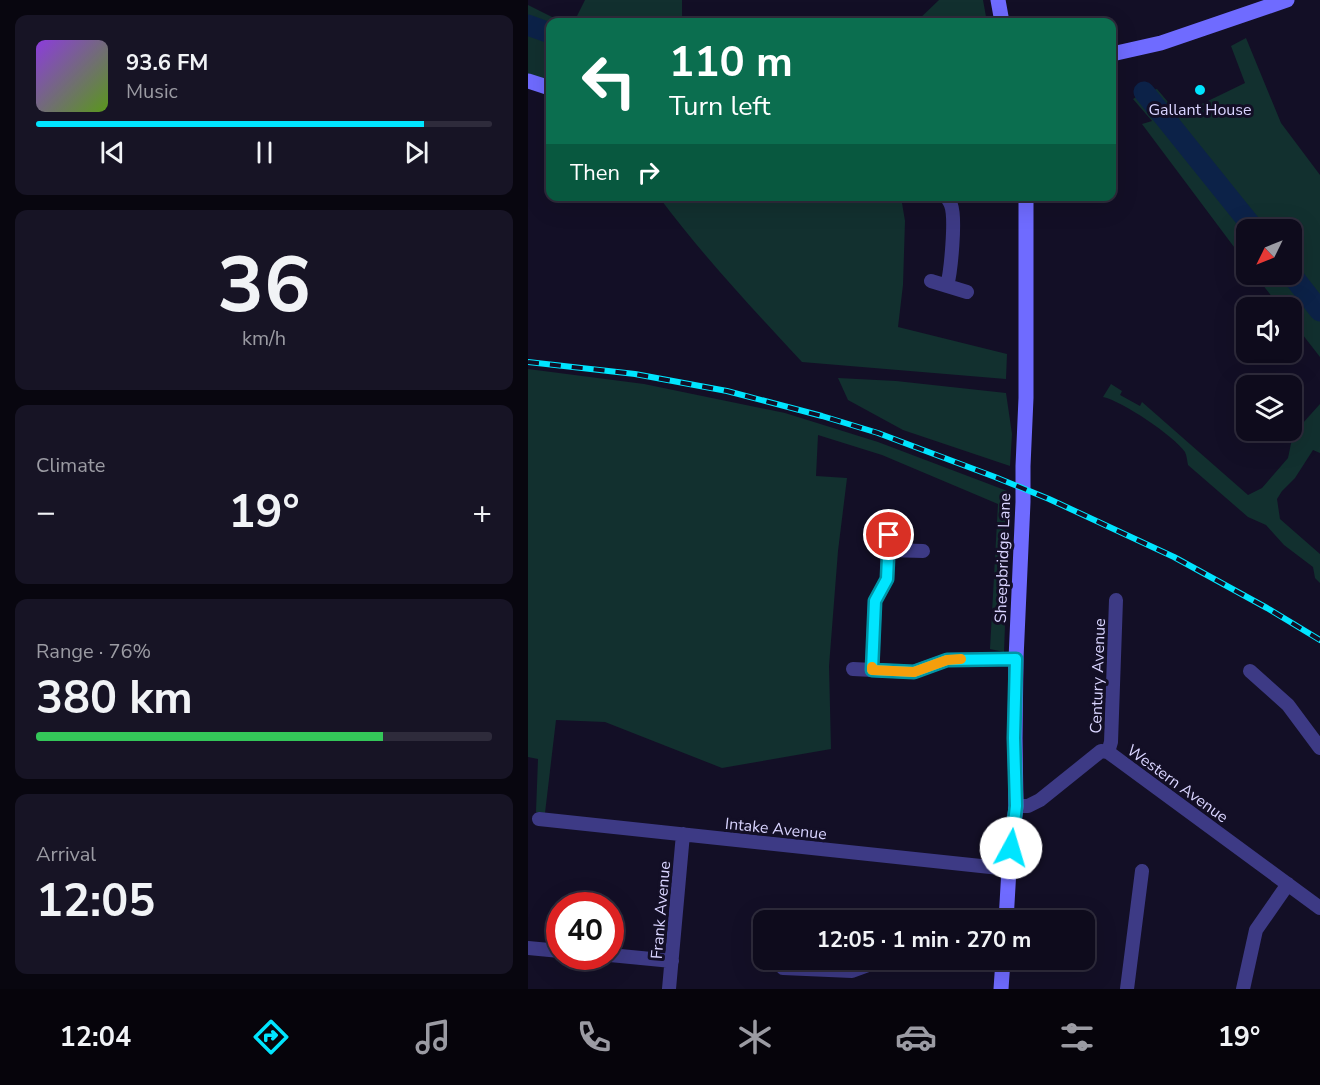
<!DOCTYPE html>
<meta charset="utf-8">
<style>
:root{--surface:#0e0b1c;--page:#171425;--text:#f1f3f6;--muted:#9b9ba3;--line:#2e2b3b;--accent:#00e5ff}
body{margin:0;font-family:"Nunito Sans",sans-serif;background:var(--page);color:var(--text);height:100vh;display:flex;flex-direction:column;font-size:22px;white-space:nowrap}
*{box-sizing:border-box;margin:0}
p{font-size:20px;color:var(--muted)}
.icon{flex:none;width:33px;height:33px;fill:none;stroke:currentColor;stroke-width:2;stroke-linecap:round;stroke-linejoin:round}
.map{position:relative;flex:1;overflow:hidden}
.details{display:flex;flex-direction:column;gap:15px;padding:15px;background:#08060f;width:528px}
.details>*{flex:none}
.guide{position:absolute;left:18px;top:18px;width:570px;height:183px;border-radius:12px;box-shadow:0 6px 24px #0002,0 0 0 2px var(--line);background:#0b6e4f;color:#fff;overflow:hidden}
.needle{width:39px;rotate:227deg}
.tools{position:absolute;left:708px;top:219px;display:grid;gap:12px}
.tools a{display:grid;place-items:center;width:66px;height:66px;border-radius:12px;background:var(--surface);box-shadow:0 6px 24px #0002,0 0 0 2px var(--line);font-size:30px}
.speed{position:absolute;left:18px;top:892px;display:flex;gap:12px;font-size:30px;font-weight:700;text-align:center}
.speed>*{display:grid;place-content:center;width:78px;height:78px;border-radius:50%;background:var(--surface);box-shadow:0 6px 24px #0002,0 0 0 2px var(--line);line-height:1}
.speed .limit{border:9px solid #d22;background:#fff;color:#111}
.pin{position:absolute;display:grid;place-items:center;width:51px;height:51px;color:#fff;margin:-26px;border:3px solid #fff;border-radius:50%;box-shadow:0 2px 6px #0007}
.me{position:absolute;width:66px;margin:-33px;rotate:6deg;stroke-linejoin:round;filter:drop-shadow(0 0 4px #0008)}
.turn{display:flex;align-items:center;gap:21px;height:126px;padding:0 24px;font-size:27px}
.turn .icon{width:78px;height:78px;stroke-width:2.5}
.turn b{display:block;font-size:42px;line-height:51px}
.then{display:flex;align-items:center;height:57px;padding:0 24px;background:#0003;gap:12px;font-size:22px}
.big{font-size:45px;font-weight:700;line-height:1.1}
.details .tile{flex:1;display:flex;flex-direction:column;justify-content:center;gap:9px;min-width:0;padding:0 21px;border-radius:12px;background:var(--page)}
.details .dial{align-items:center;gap:0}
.dial b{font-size:78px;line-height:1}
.song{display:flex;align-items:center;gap:18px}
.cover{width:72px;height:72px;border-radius:9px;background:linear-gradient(135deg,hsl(270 70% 55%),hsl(90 70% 35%))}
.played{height:6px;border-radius:3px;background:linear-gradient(90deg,var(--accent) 85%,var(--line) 85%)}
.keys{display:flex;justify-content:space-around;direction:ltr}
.heat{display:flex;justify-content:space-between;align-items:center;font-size:33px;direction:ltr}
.charge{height:9px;border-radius:4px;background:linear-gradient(90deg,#34c759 76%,var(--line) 0)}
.trip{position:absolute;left:225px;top:910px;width:342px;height:60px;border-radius:12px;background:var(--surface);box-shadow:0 6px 24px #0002,0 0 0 2px var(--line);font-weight:700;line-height:60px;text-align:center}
.tabs{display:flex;height:96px;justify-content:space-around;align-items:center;background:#06040b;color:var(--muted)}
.tabs .icon{width:42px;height:42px}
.tabs .current{color:var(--accent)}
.tabs b{font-size:27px;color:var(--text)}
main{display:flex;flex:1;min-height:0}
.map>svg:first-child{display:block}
.green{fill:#12302f}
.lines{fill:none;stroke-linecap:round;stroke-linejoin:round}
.river{stroke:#0c2248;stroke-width:21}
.street{stroke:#3d3a85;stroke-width:14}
.secondary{stroke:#6f6bff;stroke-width:15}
.rail-casing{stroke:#00e5ff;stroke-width:6}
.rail{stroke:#130f26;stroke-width:4;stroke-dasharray:11;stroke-linecap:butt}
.route-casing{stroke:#0095a6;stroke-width:15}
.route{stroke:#00e5ff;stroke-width:10}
.slow{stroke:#f59e0b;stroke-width:10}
.poi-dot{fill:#00e5ff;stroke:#130f26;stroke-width:2}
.labels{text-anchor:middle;stroke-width:6;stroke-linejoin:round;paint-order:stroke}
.poi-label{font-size:16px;fill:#d9d4ff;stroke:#130f26}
.street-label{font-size:16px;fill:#d9d4ff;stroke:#130f26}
</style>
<main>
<section class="details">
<div class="tile">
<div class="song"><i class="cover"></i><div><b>93.6 FM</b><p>Music</p></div></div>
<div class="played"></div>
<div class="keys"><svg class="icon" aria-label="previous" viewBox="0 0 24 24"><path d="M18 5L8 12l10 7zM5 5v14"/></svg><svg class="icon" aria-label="pause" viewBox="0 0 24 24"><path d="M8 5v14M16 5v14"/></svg><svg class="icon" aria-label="next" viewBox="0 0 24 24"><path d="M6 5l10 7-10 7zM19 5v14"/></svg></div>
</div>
<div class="tile dial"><b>36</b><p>km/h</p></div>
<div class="tile"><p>Climate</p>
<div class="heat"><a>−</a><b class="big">19°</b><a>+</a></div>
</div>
<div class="tile"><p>Range · 76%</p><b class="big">380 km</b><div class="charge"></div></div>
<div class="tile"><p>Arrival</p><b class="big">12:05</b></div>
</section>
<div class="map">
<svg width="792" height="989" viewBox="0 0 792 989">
<rect width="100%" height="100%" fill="#130f26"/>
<path class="green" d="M 57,0 L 154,0 L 154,22 L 46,22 Z
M 411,0 L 455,0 L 459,22 L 388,22 Z
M 0,5 L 34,22 L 22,22 L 22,82 L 0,76 Z
M 718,38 L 753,123 L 792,175 L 792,357 L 764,321 L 764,308 L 752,307 L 727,275 L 764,274 L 764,230 L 718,230 L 718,263 L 614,124 L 624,121 L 605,99 L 616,92 L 629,89 L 651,115 L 717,83 L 703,46 Z
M 131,197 L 373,197 L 377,221 L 375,285 L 370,327 L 479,354 L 478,379 L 274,362 C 225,309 174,255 131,197 Z
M 0,369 L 116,384 L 257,413 L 350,442 L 482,492 L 476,652 L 462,649 L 470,504 L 354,455 L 290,435 L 288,476 L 319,478 L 310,551 L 301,666 L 303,749 L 194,768 L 77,722 L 28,720 L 17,813 L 8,812 L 10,759 L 0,757 Z
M 310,378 L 368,381 L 478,393 L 484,434 L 482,466 L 375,430 L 320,400 Z
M 583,384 L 594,391 L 592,395 L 612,406 L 614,402 L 720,495 L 734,488 L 760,458 L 765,434 L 792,404 L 792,453 L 785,450 L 767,478 L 754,491 L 749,499 L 752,519 L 792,554 L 792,583 L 787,578 L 785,567 L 756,545 L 738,525 L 720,517 L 660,465 C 659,461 659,456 657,452 C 646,436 594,401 575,397 Z"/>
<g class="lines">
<path class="river" d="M 0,25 L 22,33
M 616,92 L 727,230
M 763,274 L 792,311"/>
<path class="street" d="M 418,196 C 420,199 422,202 423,205 C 428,218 423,271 419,286
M 403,281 L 439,292
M 360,550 L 395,551
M 325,669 L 385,672 L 419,660 L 488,659
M 344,670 L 347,601 L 359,579 L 361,521
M 722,671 L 760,705 L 792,748
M 580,752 L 583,742 L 588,600
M 488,806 L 500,806 L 512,800 L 573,751 L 580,752 L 792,908
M 11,819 L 481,869
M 0,948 L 32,951
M 82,955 L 144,961
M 432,960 L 475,964
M 255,968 L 324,971 L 354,960
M 141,989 L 155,834
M 599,989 L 614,871
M 715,989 L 728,930 L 760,884"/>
<path class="secondary" d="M 470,0 L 474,22
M 584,54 L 633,43 L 759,0
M 0,81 L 22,88
M 478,921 L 481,869 L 488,806 L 487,738 L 488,659 L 495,502 L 495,466 L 498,398 L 498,196
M 473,989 L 475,960"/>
<g class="rail-casing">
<path id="rail" d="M 0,362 L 107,374 L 199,391 L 294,416 L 350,433 L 467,477 L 521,499 L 646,557 L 739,608 L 792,640"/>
</g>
<use href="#rail" class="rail"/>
</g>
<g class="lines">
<g class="route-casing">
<path id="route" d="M 361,535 L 359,579 L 347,601 L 344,670 L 386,672 L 419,660 L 488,659 L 486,738 L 488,806 L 483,848"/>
</g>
<use href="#route" class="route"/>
<path class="slow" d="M 344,667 L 344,670 L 386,672 L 419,660 L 433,659"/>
</g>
<circle class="poi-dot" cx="672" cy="90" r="6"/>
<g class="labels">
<g class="poi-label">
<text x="672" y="115">Gallant House</text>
</g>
<g class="street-label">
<text transform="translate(474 558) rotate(-88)" y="6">Sheepbridge Lane</text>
<text transform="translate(569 676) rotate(-88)" y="6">Century Avenue</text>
<text transform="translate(650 783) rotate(36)" y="6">Western Avenue</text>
<text transform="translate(248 828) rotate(6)" y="6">Intake Avenue</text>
<text transform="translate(132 910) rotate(-85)" y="6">Frank Avenue</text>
</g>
</g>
</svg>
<div class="tools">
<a><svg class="needle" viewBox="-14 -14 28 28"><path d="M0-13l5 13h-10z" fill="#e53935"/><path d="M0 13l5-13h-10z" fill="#9b9ba3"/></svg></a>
<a><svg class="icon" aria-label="sound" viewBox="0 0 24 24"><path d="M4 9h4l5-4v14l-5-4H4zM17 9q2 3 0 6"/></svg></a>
<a><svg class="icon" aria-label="layers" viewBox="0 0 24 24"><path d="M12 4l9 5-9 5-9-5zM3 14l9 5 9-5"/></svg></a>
</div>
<div class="speed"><div class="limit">40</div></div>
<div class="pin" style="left:361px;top:535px;background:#d93025"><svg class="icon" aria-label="arrive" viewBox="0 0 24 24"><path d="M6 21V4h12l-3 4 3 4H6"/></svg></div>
<svg class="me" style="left:483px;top:848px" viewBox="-20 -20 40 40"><circle r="19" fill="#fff"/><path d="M0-13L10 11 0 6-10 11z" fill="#00e5ff"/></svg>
<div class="trip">12:05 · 1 min · 270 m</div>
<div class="guide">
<div class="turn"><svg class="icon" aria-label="left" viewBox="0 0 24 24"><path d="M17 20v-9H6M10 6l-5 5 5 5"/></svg><div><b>110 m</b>Turn left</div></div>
<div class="then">Then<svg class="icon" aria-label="right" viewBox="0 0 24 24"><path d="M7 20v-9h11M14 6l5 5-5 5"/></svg></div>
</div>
</div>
</main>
<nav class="tabs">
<b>12:04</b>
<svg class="icon current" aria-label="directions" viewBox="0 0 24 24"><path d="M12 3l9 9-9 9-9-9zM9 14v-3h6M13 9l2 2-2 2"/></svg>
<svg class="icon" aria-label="music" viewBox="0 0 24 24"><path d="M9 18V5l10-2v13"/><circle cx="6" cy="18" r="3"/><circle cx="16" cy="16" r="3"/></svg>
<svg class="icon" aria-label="phone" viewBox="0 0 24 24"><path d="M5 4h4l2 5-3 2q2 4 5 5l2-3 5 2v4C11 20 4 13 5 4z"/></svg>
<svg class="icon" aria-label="climate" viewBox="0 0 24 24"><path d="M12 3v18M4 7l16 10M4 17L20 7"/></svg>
<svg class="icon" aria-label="car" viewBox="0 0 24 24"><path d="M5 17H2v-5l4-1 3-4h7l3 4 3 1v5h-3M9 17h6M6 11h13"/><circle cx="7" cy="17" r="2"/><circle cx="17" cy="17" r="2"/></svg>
<svg class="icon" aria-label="filters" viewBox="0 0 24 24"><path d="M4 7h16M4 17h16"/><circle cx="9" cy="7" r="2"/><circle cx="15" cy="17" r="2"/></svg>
<b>19°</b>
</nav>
